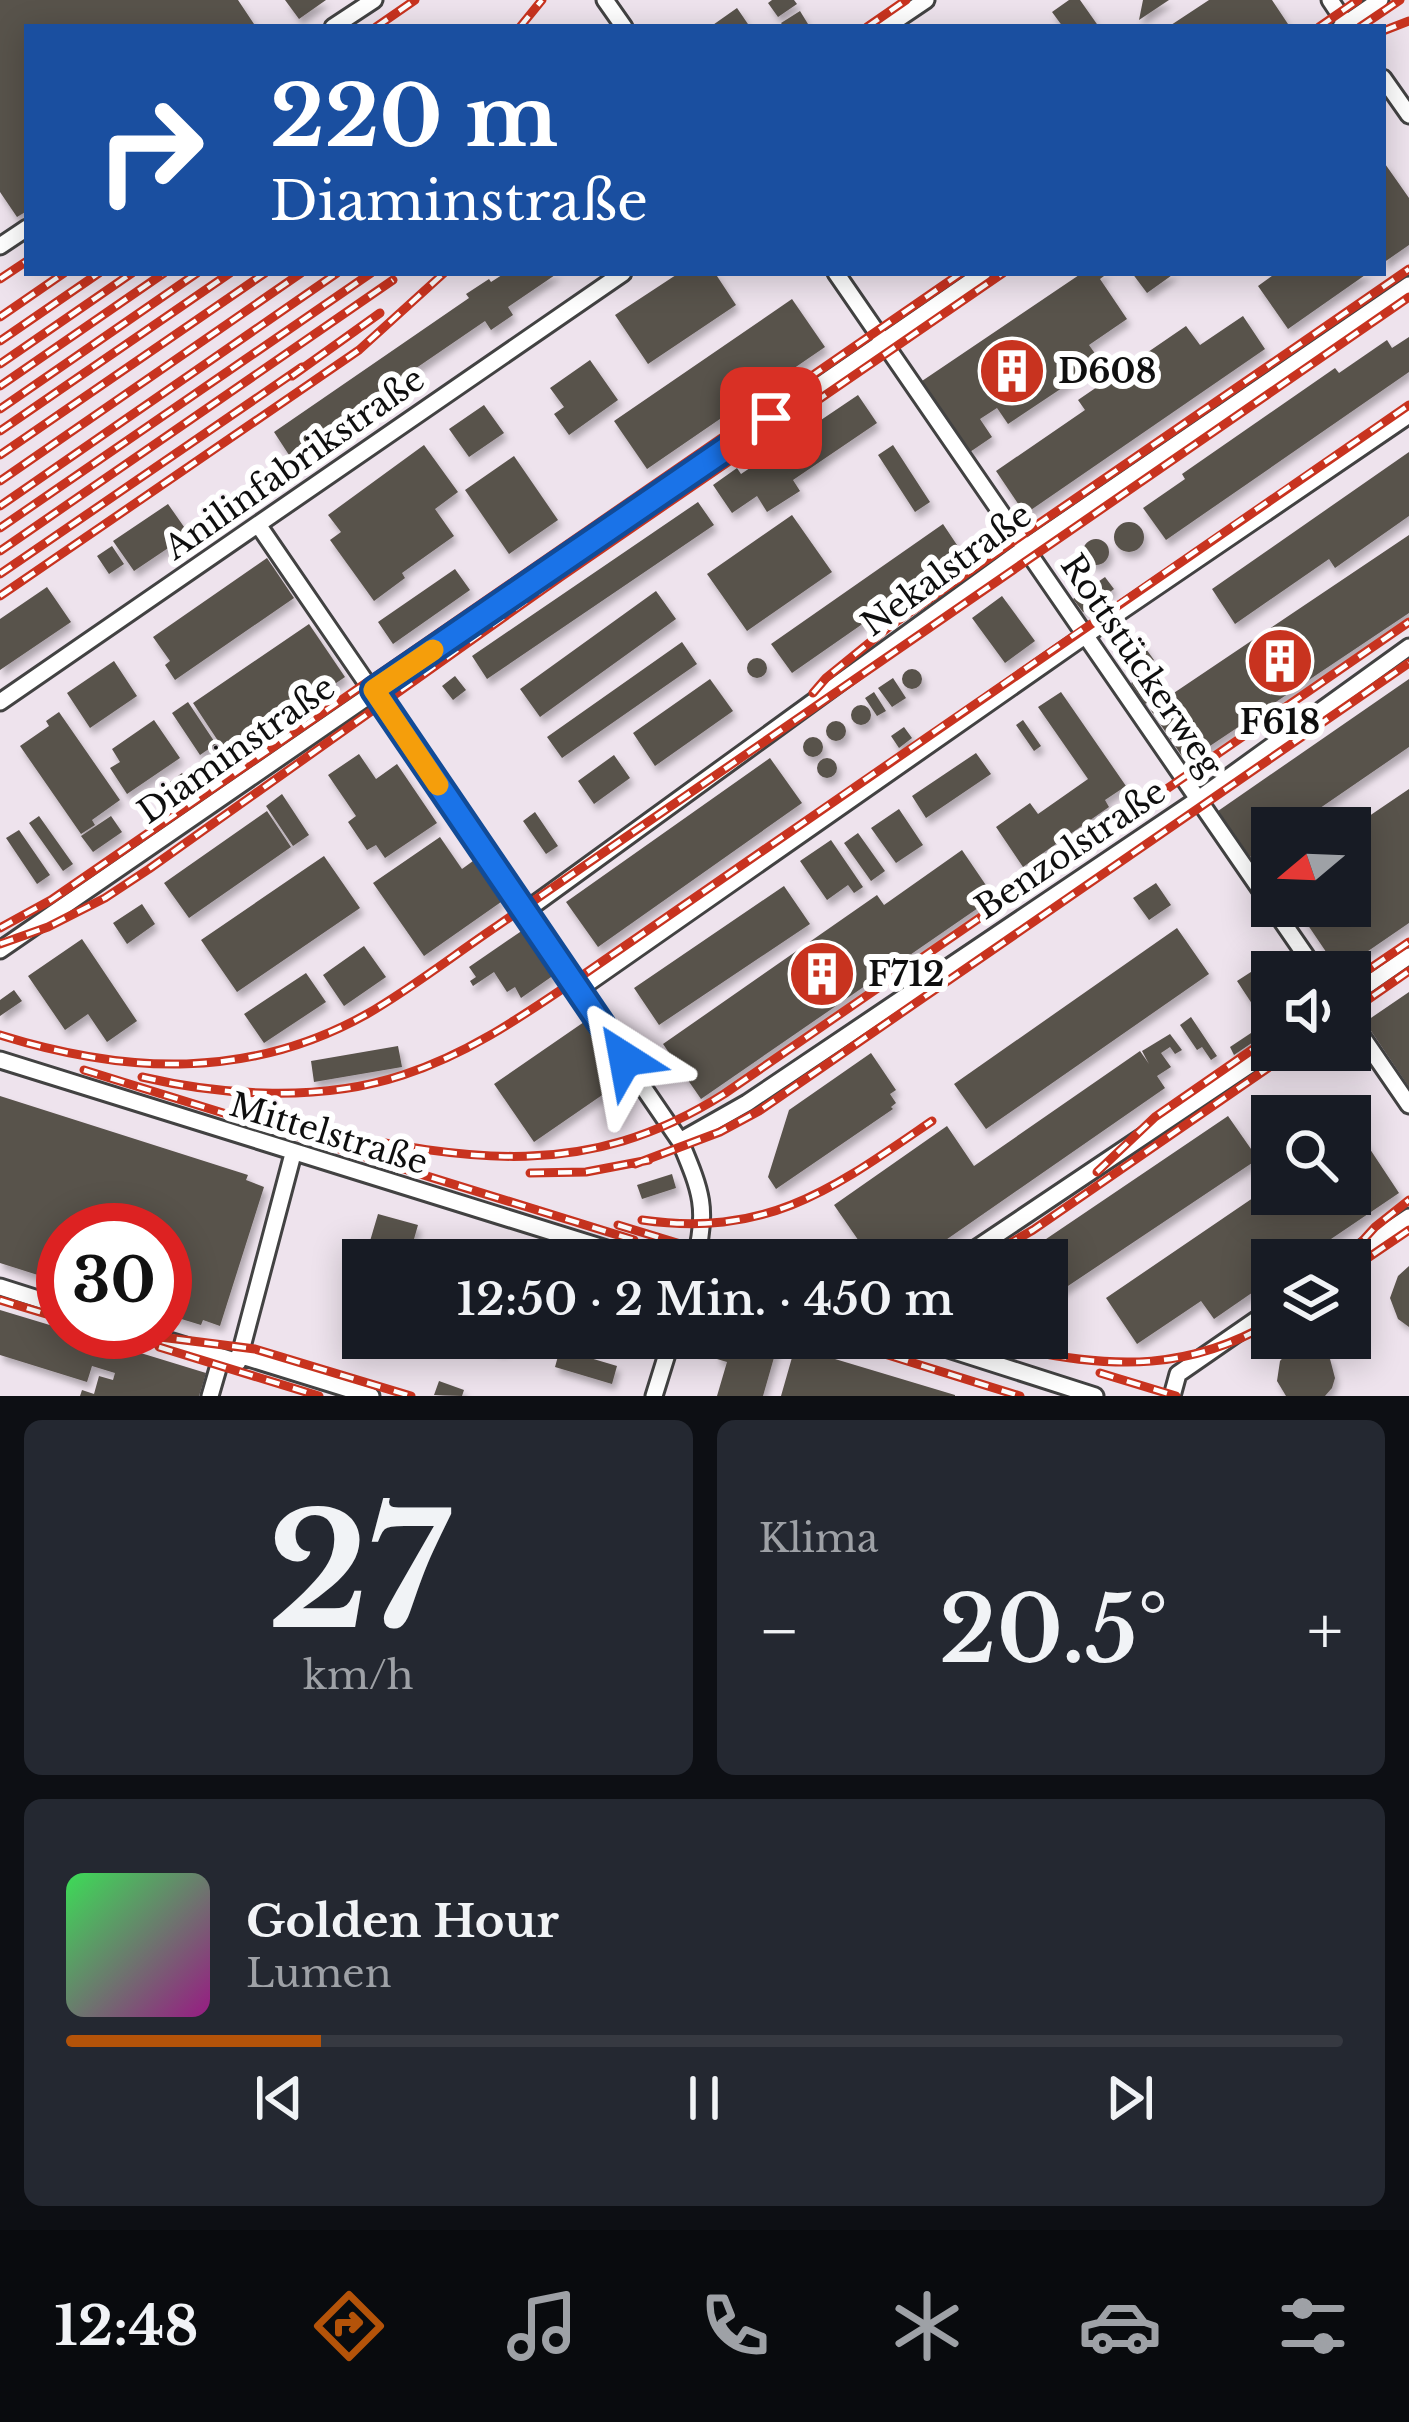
<!DOCTYPE html>
<html lang="de">
<meta charset="utf-8">
<style>
:root{--surface:#171b24;--page:#242831;--text:#f1f3f6;--muted:#9ea1a6;--line:#363941;--accent:#b45309}
body{margin:0;font-family:"Libre Baskerville",serif;background:var(--page);color:var(--text);height:100vh;display:flex;flex-direction:column;font-size:45px;white-space:nowrap}
*{box-sizing:border-box;margin:0}
p{font-size:39px;color:var(--muted)}
.icon{flex:none;width:66px;height:66px;fill:none;stroke:currentColor;stroke-width:2;stroke-linecap:round;stroke-linejoin:round}
.map{position:relative;height:1396px;overflow:hidden}
.panel{display:flex;flex-direction:column;gap:24px;padding:24px;background:#0d0f14;flex:1}
.panel>*{flex:none}
.guide{position:absolute;left:24px;top:24px;width:1362px;height:252px;border-radius:0px;box-shadow:0 6px 30px #0003;background:#1a4fa0;color:#fff;overflow:hidden}
.needle{width:78px;rotate:251deg}
.tools{position:absolute;left:1251px;top:807px;display:grid;gap:24px}
.tools a{display:grid;place-items:center;width:120px;height:120px;border-radius:0px;background:var(--surface);box-shadow:0 6px 30px #0003;font-size:60px}
.speed{position:absolute;left:36px;top:1203px;display:flex;gap:24px;font-size:60px;font-weight:700;text-align:center}
.speed>*{display:grid;place-content:center;width:156px;height:156px;border-radius:50%;background:var(--surface);box-shadow:0 6px 30px #0003;line-height:1}
.speed .limit{border:18px solid #d22;background:#fff;color:#111}
.pin{position:absolute;display:grid;place-items:center;width:102px;height:102px;color:#fff;margin:-51px;border-radius:24px;box-shadow:0 6px 18px #0006}
.me{position:absolute;width:132px;margin:-66px;rotate:326deg;stroke-linejoin:round;filter:drop-shadow(0 0 9px #0008)}
.turn{display:flex;align-items:center;gap:42px;height:252px;padding:0 48px;font-size:54px}
.turn .icon{width:156px;height:156px;stroke-width:2.5}
.turn b{display:block;font-size:84px;line-height:102px}
.big{font-size:90px;font-weight:600;line-height:1.1}
.panel .card{flex:1;display:flex;flex-direction:column;justify-content:center;gap:18px;min-width:0;padding:0 42px;border-radius:18px;background:var(--page)}
.panel .dial{align-items:center;gap:0}
.dial b{font-size:156px;line-height:1}
.song{display:flex;align-items:center;gap:36px}
.cover{width:144px;height:144px;border-radius:18px;background:linear-gradient(135deg,hsl(130 70% 55%),hsl(310 70% 35%))}
.played{height:12px;border-radius:6px;background:linear-gradient(90deg,var(--accent) 20%,var(--line) 20%)}
.keys{display:flex;justify-content:space-around;direction:ltr}
.heat{display:flex;justify-content:space-between;align-items:center;font-size:66px;direction:ltr}
.panel .tiles{flex:1;display:grid;gap:24px;grid-template-columns:1fr 1fr}
.card:last-child{grid-column:span 2}
.trip{position:absolute;left:342px;top:1239px;width:726px;height:120px;border-radius:0px;background:var(--surface);box-shadow:0 6px 30px #0003;font-weight:600;line-height:120px;text-align:center}
.dock{display:flex;height:192px;justify-content:space-around;align-items:center;background:#090b0e;color:var(--muted)}
.dock .icon{width:84px;height:84px}
.dock .active{color:var(--accent)}
.dock b{font-size:54px;color:var(--text)}
.map>svg:first-child{display:block}
.industrial{fill:#eee3ed;fill-rule:evenodd}
.building{fill:#59524b;filter:url(#shadow)}
.lines{fill:none;stroke-linecap:round;stroke-linejoin:round}
.street-casing{stroke:#424242;stroke-width:21}
.street{stroke:#fff;stroke-width:15}
.rail-casing{stroke:#c8331f;stroke-width:9}
.rail{stroke:#fff;stroke-width:4.5;stroke-dasharray:14;stroke-linecap:butt}
.route-casing{stroke:#114b97;stroke-width:30}
.route{stroke:#1a73e8;stroke-width:21}
.slow{stroke:#f59e0b;stroke-width:21}
.labels{text-anchor:middle;stroke-width:12;stroke-linejoin:round;paint-order:stroke}
.poi-label{font-size:33px;font-weight:bold;fill:#0f0f0f;stroke:#fff;text-anchor:start}
.street-label{font-size:33px;fill:#0f0f0f;stroke:#fff}
</style>
<div class="map">
<svg width="1409" height="1396" viewBox="0 0 1409 1396">
<defs>
<filter id="shadow"><feDropShadow dx="3.5" dy="6" stdDeviation="3" flood-color="#0004"/></filter>
</defs>
<rect width="100%" height="100%" fill="#fffff1"/>
<path class="industrial" d="M 0,0 L 1409,0 L 1409,1396 L 0,1396 ZM 27,27 L 1383,27 L 1383,273 L 27,273 ZM 1272,828 L 1350,828 L 1350,906 L 1272,906 ZM 1272,972 L 1350,972 L 1350,1050 L 1272,1050 ZM 1272,1116 L 1350,1116 L 1350,1194 L 1272,1194 ZM 63,1230 L 165,1230 L 165,1332 L 63,1332 ZM 363,1260 L 1047,1260 L 1047,1338 L 363,1338 ZM 1272,1260 L 1350,1260 L 1350,1338 L 1272,1338 Z"/>
<path class="building" d="M 0,0 L 238,0 L 256,27 L 27,27 L 27,211 L 17,217 L 0,192 Z
M 285,0 L 326,0 L 299,19 Z
M 772,0 L 794,0 L 797,4 L 778,17 L 768,3 Z
M 1069,0 L 1080,0 L 1099,27 L 1063,27 L 1052,12 Z
M 1143,0 L 1169,0 L 1139,20 Z
M 1209,0 L 1272,0 L 1290,27 L 1168,27 Z
M 737,8 L 750,27 L 710,27 Z
M 800,11 L 808,24 L 803,27 L 784,27 L 781,23 Z
M 1383,161 L 1409,198 L 1409,245 L 1383,263 Z
M 505,273 L 558,273 L 508,307 L 513,315 L 491,330 L 485,321 L 289,455 L 274,432 L 469,298 L 466,294 L 489,279 L 491,282 Z
M 679,273 L 715,273 L 736,305 L 648,364 L 615,315 Z
M 1082,273 L 1108,273 L 1100,279 L 1127,319 L 1089,345 L 1101,362 L 1008,424 L 997,408 L 980,419 L 992,437 L 970,452 L 922,381 Z
M 1132,273 L 1175,273 L 1147,293 Z
M 1276,273 L 1368,273 L 1288,329 L 1258,286 Z
M 792,299 L 825,347 L 647,469 L 614,421 Z
M 1243,316 L 1265,349 L 1025,514 L 996,471 L 1085,410 L 1078,400 L 1186,326 L 1200,345 Z
M 1409,337 L 1409,372 L 1166,540 L 1143,508 L 1185,479 L 1182,474 L 1335,368 L 1339,373 L 1387,340 L 1392,348 Z
M 590,360 L 618,400 L 569,435 L 554,414 L 564,407 L 550,388 Z
M 858,395 L 877,423 L 793,480 L 800,491 L 767,512 L 757,496 L 732,513 L 713,485 L 737,468 L 741,474 Z
M 484,405 L 504,433 L 469,457 L 449,429 Z
M 424,445 L 458,492 L 435,509 L 454,536 L 402,573 L 405,578 L 374,601 L 330,540 L 341,532 L 328,515 Z
M 893,445 L 930,502 L 915,512 L 878,455 Z
M 1409,452 L 1409,516 L 1335,568 L 1329,559 L 1235,624 L 1212,589 Z
M 514,456 L 558,520 L 509,554 L 465,490 Z
M 698,502 L 714,525 L 487,679 L 472,656 Z
M 168,504 L 189,534 L 134,571 L 113,541 Z
M 792,515 L 832,572 L 747,631 L 707,574 Z
M1114 537a15 15 0 1 1 30 0a15 15 0 1 1-30 0Z
M 943,524 L 963,554 L 792,673 L 771,644 Z
M 1409,535 L 1409,613 L 1186,762 L 1150,709 Z
M1083 552a13 13 0 1 1 26 0a13 13 0 1 1-26 0Z
M 112,546 L 124,564 L 109,574 L 97,556 Z
M 267,558 L 294,598 L 175,680 L 165,665 L 170,661 L 153,637 Z
M 455,569 L 470,590 L 393,644 L 378,622 Z
M 1105,577 L 1114,589 L 1083,612 L 1073,599 Z
M 47,587 L 71,622 L 0,670 L 0,619 Z
M 656,591 L 676,619 L 540,717 L 520,689 Z
M 1002,596 L 1035,641 L 1005,663 L 972,618 Z
M 309,624 L 345,677 L 228,756 L 193,703 Z
M 1139,639 L 1154,660 L 1132,675 L 1118,654 Z
M 682,642 L 697,664 L 562,758 L 547,737 Z
M747 668a10 10 0 1 1 20 0a10 10 0 1 1-20 0Z
M 114,661 L 137,696 L 90,728 L 67,693 Z
M902 679a10 10 0 1 1 20 0a10 10 0 1 1-20 0Z
M 455,676 L 466,690 L 453,700 L 442,686 Z
M 1142,676 L 1156,697 L 1145,704 L 1131,683 Z
M 893,678 L 906,698 L 892,707 L 878,688 Z
M 710,679 L 733,711 L 655,766 L 633,733 Z
M 1409,679 L 1409,747 L 1291,828 L 1272,828 L 1272,841 L 1250,857 L 1218,811 Z
M 874,692 L 886,711 L 877,716 L 865,698 Z
M 1061,692 L 1126,786 L 1105,800 L 1109,807 L 1023,867 L 996,827 L 1030,803 L 1038,814 L 1088,779 L 1038,707 Z
M 188,702 L 216,744 L 200,755 L 172,713 Z
M851 715a10 10 0 1 1 20 0a10 10 0 1 1-20 0Z
M 59,712 L 120,800 L 92,820 L 95,825 L 81,834 L 20,746 L 49,726 L 46,721 Z
M 154,720 L 180,758 L 127,794 L 110,768 L 120,762 L 112,749 Z
M 1023,720 L 1041,746 L 1034,751 L 1016,725 Z
M826 731a10 10 0 1 1 20 0a10 10 0 1 1-20 0Z
M 904,727 L 912,738 L 899,748 L 891,736 Z
M803 747a10 10 0 1 1 20 0a10 10 0 1 1-20 0Z
M 976,753 L 991,774 L 926,818 L 912,796 Z
M 359,754 L 376,779 L 397,764 L 437,823 L 385,858 L 376,845 L 367,850 L 348,822 L 356,816 L 328,775 Z
M 614,755 L 630,778 L 594,804 L 578,781 Z
M 770,758 L 802,803 L 598,947 L 566,902 Z
M817 768a10 10 0 1 1 20 0a10 10 0 1 1-20 0Z
M 182,773 L 190,784 L 171,796 L 164,786 Z
M 1409,789 L 1409,923 L 1339,971 L 1295,906 L 1350,906 L 1350,829 Z
M 282,794 L 309,835 L 293,846 L 266,806 Z
M 899,809 L 923,845 L 896,863 L 871,828 Z
M 267,811 L 291,847 L 189,918 L 164,883 Z
M 535,812 L 558,846 L 546,854 L 523,821 Z
M 39,816 L 73,864 L 63,871 L 29,823 Z
M 111,816 L 122,832 L 93,852 L 81,836 Z
M 19,830 L 50,875 L 37,884 L 6,838 Z
M 858,833 L 885,871 L 871,881 L 844,843 Z
M 440,837 L 462,869 L 473,861 L 501,902 L 424,956 L 373,883 Z
M 831,840 L 863,887 L 854,893 L 848,885 L 827,900 L 800,861 Z
M 962,850 L 994,897 L 701,1099 L 663,1044 L 877,895 L 884,905 Z
M 324,856 L 360,908 L 237,992 L 201,940 Z
M 1156,883 L 1171,905 L 1149,920 L 1133,898 Z
M 784,886 L 810,924 L 659,1025 L 634,988 Z
M 142,904 L 155,924 L 127,944 L 113,923 Z
M 1177,928 L 1209,974 L 986,1129 L 954,1084 Z
M 523,930 L 530,940 L 532,939 L 554,975 L 521,998 L 515,987 L 507,992 L 494,972 L 473,986 L 470,981 L 476,977 L 469,967 Z
M 82,939 L 137,1021 L 107,1042 L 88,1014 L 65,1030 L 28,976 Z
M 364,946 L 386,977 L 344,1006 L 323,975 Z
M 1254,970 L 1272,998 L 1272,1017 L 1264,1022 L 1237,981 Z
M 306,973 L 326,1002 L 264,1043 L 244,1014 Z
M 14,990 L 22,1001 L 0,1016 L 0,1000 Z
M 1409,992 L 1409,1087 L 1365,1022 Z
M 1191,1017 L 1217,1056 L 1211,1060 L 1202,1047 L 1197,1050 L 1180,1025 Z
M 584,1022 L 624,1080 L 534,1142 L 494,1084 Z
M 1266,1023 L 1271,1030 L 1234,1055 L 1230,1047 Z
M 1170,1034 L 1182,1050 L 1175,1054 L 1170,1047 L 1161,1053 L 1171,1067 L 1157,1076 L 1165,1088 L 917,1260 L 872,1260 L 834,1205 L 947,1126 L 974,1166 L 1140,1051 L 1149,1064 L 1142,1051 Z
M 398,1046 L 402,1067 L 314,1082 L 311,1061 Z
M 871,1053 L 896,1090 L 890,1094 L 896,1103 L 891,1107 L 893,1109 L 776,1189 L 768,1177 L 789,1110 Z
M 0,1096 L 248,1175 L 246,1180 L 264,1187 L 220,1326 L 203,1320 L 201,1325 L 165,1314 L 165,1230 L 63,1230 L 63,1283 L 0,1263 Z
M 1228,1116 L 1258,1159 L 1047,1300 L 1047,1260 L 1015,1260 Z
M 1356,1128 L 1399,1193 L 1300,1260 L 1272,1260 L 1272,1279 L 1214,1319 L 1201,1301 L 1137,1344 L 1106,1298 L 1272,1185 L 1272,1194 L 1350,1194 L 1350,1132 Z
M 672,1174 L 676,1188 L 642,1199 L 637,1185 Z
M 378,1214 L 418,1225 L 408,1260 L 365,1258 Z
M 438,1243 L 488,1259 L 488,1260 L 434,1260 Z
M 1409,1266 L 1409,1327 L 1398,1319 L 1390,1298 L 1398,1276 Z
M 0,1310 L 63,1329 L 63,1332 L 72,1332 L 206,1373 L 199,1396 L 80,1396 L 82,1390 L 94,1394 L 99,1376 L 113,1380 L 115,1373 L 92,1366 L 87,1382 L 0,1355 Z
M 468,1338 L 506,1338 L 503,1351 Z
M 720,1338 L 779,1340 L 763,1396 L 717,1396 L 727,1362 L 717,1359 L 719,1353 L 716,1352 Z
M 1306,1346 L 1316,1347 L 1330,1359 L 1335,1378 L 1332,1388 L 1325,1396 L 1286,1396 L 1277,1381 L 1280,1361 L 1287,1353 Z
M 795,1347 L 955,1395 L 955,1396 L 781,1396 Z
M 560,1349 L 617,1366 L 612,1384 L 555,1367 Z
M 439,1381 L 464,1390 L 462,1396 L 434,1395 Z"/>
<g class="lines">
<g class="street-casing">
<path id="street" d="M 605,0 L 624,27
M 1330,0 L 1348,27
M 333,27 L 374,0
M 886,27 L 926,0
M 1341,27 L 1380,0
M 1383,78 L 1409,115
M 0,246 L 27,228
M 836,273 L 1317,972
M 259,526 L 680,1141 C 700,1189 709,1208 695,1260
M 0,702 L 623,273
M 524,912 L 1025,548 L 1409,285
M 0,950 L 983,273
M 578,990 L 1086,635 L 1409,415
M 1350,997 L 1409,956
M 1350,1019 L 1409,1105
M 0,1060 L 642,1260
M 680,1141 L 747,1103 L 1197,800 L 1409,647
M 959,1260 L 1272,1050
M 1345,1260 L 1409,1217
M 0,1287 L 63,1307
M 140,1332 L 238,1362 L 293,1154
M 914,1338 L 1095,1396
M 239,1355 L 371,1396
M 210,1396 L 221,1358
M 654,1396 L 672,1338
M 1172,1396 L 1178,1374 L 1272,1309"/>
</g>
<use href="#street" class="street"/>
<g class="rail-casing">
<path id="rail" d="M 376,27 L 415,0
M 520,27 L 542,0
M 867,27 L 906,0
M 1319,27 L 1358,0
M 1360,27 L 1400,0
M 1383,31 L 1409,21
M 0,279 L 27,261
M 0,317 L 64,273
M 0,341 L 99,273
M 0,364 L 132,273
M 292,376 L 380,313
M 0,386 L 164,273
M 0,409 L 197,273
M 0,431 L 230,273
M 0,455 L 265,273
M 0,481 L 301,273
M 0,506 L 337,273
M 0,528 L 371,273
M 0,551 L 393,280
M 0,574 L 302,367
M 0,596 L 359,350 L 444,273
M 813,693 L 826,678 L 890,626 L 1409,269
M 0,928 L 51,900 L 961,273
M 0,944 L 48,927 L 105,898 L 149,869 L 562,576 L 1003,273
M 1350,982 L 1409,942
M 1350,1012 L 1409,971
M 0,1035 C 126,1074 249,1080 367,1014 C 412,988 454,955 497,926 L 1409,297
M 84,1070 L 634,1240
M 142,1077 C 224,1096 321,1102 403,1075 C 468,1054 521,1017 577,979 C 632,941 687,903 742,865 C 964,711 1186,557 1409,405
M 305,1128 C 461,1158 580,1185 724,1094 L 1409,622
M 635,1164 L 720,1132 L 759,1111 L 1409,663
M 1097,1172 L 1155,1117 L 1272,1036
M 530,1173 L 586,1172 L 649,1160
M 642,1220 C 769,1238 834,1188 932,1121
M 618,1225 L 733,1260
M 981,1260 L 1033,1230 L 1294,1050
M 1345,1260 L 1375,1227 L 1409,1200
M 1350,1270 L 1409,1230
M 0,1300 L 63,1319
M 121,1332 L 255,1349 L 411,1396
M 842,1338 L 875,1351 L 1020,1396
M 952,1338 L 997,1352
M 985,1338 L 1037,1354
M 159,1347 L 319,1396
M 1025,1350 C 1115,1369 1190,1370 1272,1322
M 1100,1373 L 1176,1396"/>
</g>
<use href="#rail" class="rail"/>
</g>
<g class="lines">
<g class="route-casing">
<path id="route" d="M 625,1059 L 374,690 L 771,418"/>
</g>
<use href="#route" class="route"/>
<path class="slow" d="M 433,650 L 374,690 L 438,785"/>
</g>
<defs>
<g id="building-disc" transform="scale(3.45)"><circle r="9.5" fill="#c8331f" stroke="#fff"/><path d="M-4-6H4V6H1V3H-1V6H-4ZM-2.5-4.3h1.7v1.8h-1.7ZM.8-4.3h1.7v1.8H.8ZM-2.5-1h1.7V.8h-1.7ZM.8-1h1.7V.8H.8Z" fill="#fff"/></g>
</defs>
<g fill-rule="evenodd">
<use href="#building-disc" x="1012" y="371"/>
<use href="#building-disc" x="1280" y="661"/>
<use href="#building-disc" x="822" y="974"/>
</g>
<g class="labels">
<g class="poi-label">
<text x="1058" y="383">D608</text>
<text x="1280" y="734" text-anchor="middle">F618</text>
<text x="868" y="986">F712</text>
</g>
<g class="street-label">
<text transform="translate(294 463) rotate(-35)" y="12">Anilinfabrikstraße</text>
<text transform="translate(946 569) rotate(-36)" y="12">Nekalstraße</text>
<text transform="translate(1142 665) rotate(56)" y="12">Rottstückerweg</text>
<text transform="translate(236 749) rotate(-35)" y="12">Diaminstraße</text>
<text transform="translate(1070 849) rotate(-34)" y="12">Benzolstraße</text>
<text transform="translate(329 1133) rotate(17)" y="12">Mittelstraße</text>
</g>
</g>
</svg>
<div class="tools">
<a><svg class="needle" viewBox="-14 -14 28 28"><path d="M0-13l5 13h-10z" fill="#e53935"/><path d="M0 13l5-13h-10z" fill="#9ea1a6"/></svg></a>
<a><svg class="icon" aria-label="sound" viewBox="0 0 24 24"><path d="M4 9h4l5-4v14l-5-4H4zM17 9q2 3 0 6"/></svg></a>
<a><svg class="icon" aria-label="search" viewBox="0 0 24 24"><circle cx="10" cy="10" r="6"/><path d="M15 15l6 6"/></svg></a>
<a><svg class="icon" aria-label="layers" viewBox="0 0 24 24"><path d="M12 4l9 5-9 5-9-5zM3 14l9 5 9-5"/></svg></a>
</div>
<div class="speed"><div class="limit">30</div></div>
<div class="pin" style="left:771px;top:418px;background:#d93025"><svg class="icon" aria-label="arrive" viewBox="0 0 24 24"><path d="M6 21V4h12l-3 4 3 4H6"/></svg></div>
<svg class="me" style="left:625px;top:1059px" viewBox="-20 -20 40 40"><path d="M0-17L14 15 0 8-14 15z" fill="#1a73e8" stroke="#fff" stroke-width="4"/></svg>
<div class="trip">12:50 · 2 Min. · 450 m</div>
<div class="guide">
<div class="turn"><svg class="icon" aria-label="right" viewBox="0 0 24 24"><path d="M7 20v-9h11M14 6l5 5-5 5"/></svg><div><b>220 m</b>Diaminstraße</div></div>
</div>
</div>
<section class="panel">
<div class="tiles">
<div class="card dial"><b>27</b><p>km/h</p></div>
<div class="card"><p>Klima</p>
<div class="heat"><a>−</a><b class="big">20.5°</b><a>+</a></div>
</div>
<div class="card">
<div class="song"><i class="cover"></i><div><b>Golden Hour</b><p>Lumen</p></div></div>
<div class="played"></div>
<div class="keys"><svg class="icon" aria-label="previous" viewBox="0 0 24 24"><path d="M18 5L8 12l10 7zM5 5v14"/></svg><svg class="icon" aria-label="pause" viewBox="0 0 24 24"><path d="M8 5v14M16 5v14"/></svg><svg class="icon" aria-label="next" viewBox="0 0 24 24"><path d="M6 5l10 7-10 7zM19 5v14"/></svg></div>
</div>
</div>
</section>
<nav class="dock">
<b>12:48</b>
<svg class="icon active" aria-label="directions" viewBox="0 0 24 24"><path d="M12 3l9 9-9 9-9-9zM9 14v-3h6M13 9l2 2-2 2"/></svg>
<svg class="icon" aria-label="music" viewBox="0 0 24 24"><path d="M9 18V5l10-2v13"/><circle cx="6" cy="18" r="3"/><circle cx="16" cy="16" r="3"/></svg>
<svg class="icon" aria-label="phone" viewBox="0 0 24 24"><path d="M5 4h4l2 5-3 2q2 4 5 5l2-3 5 2v4C11 20 4 13 5 4z"/></svg>
<svg class="icon" aria-label="climate" viewBox="0 0 24 24"><path d="M12 3v18M4 7l16 10M4 17L20 7"/></svg>
<svg class="icon" aria-label="car" viewBox="0 0 24 24"><path d="M5 17H2v-5l4-1 3-4h7l3 4 3 1v5h-3M9 17h6M6 11h13"/><circle cx="7" cy="17" r="2"/><circle cx="17" cy="17" r="2"/></svg>
<svg class="icon" aria-label="filters" viewBox="0 0 24 24"><path d="M4 7h16M4 17h16"/><circle cx="9" cy="7" r="2"/><circle cx="15" cy="17" r="2"/></svg>
</nav>
